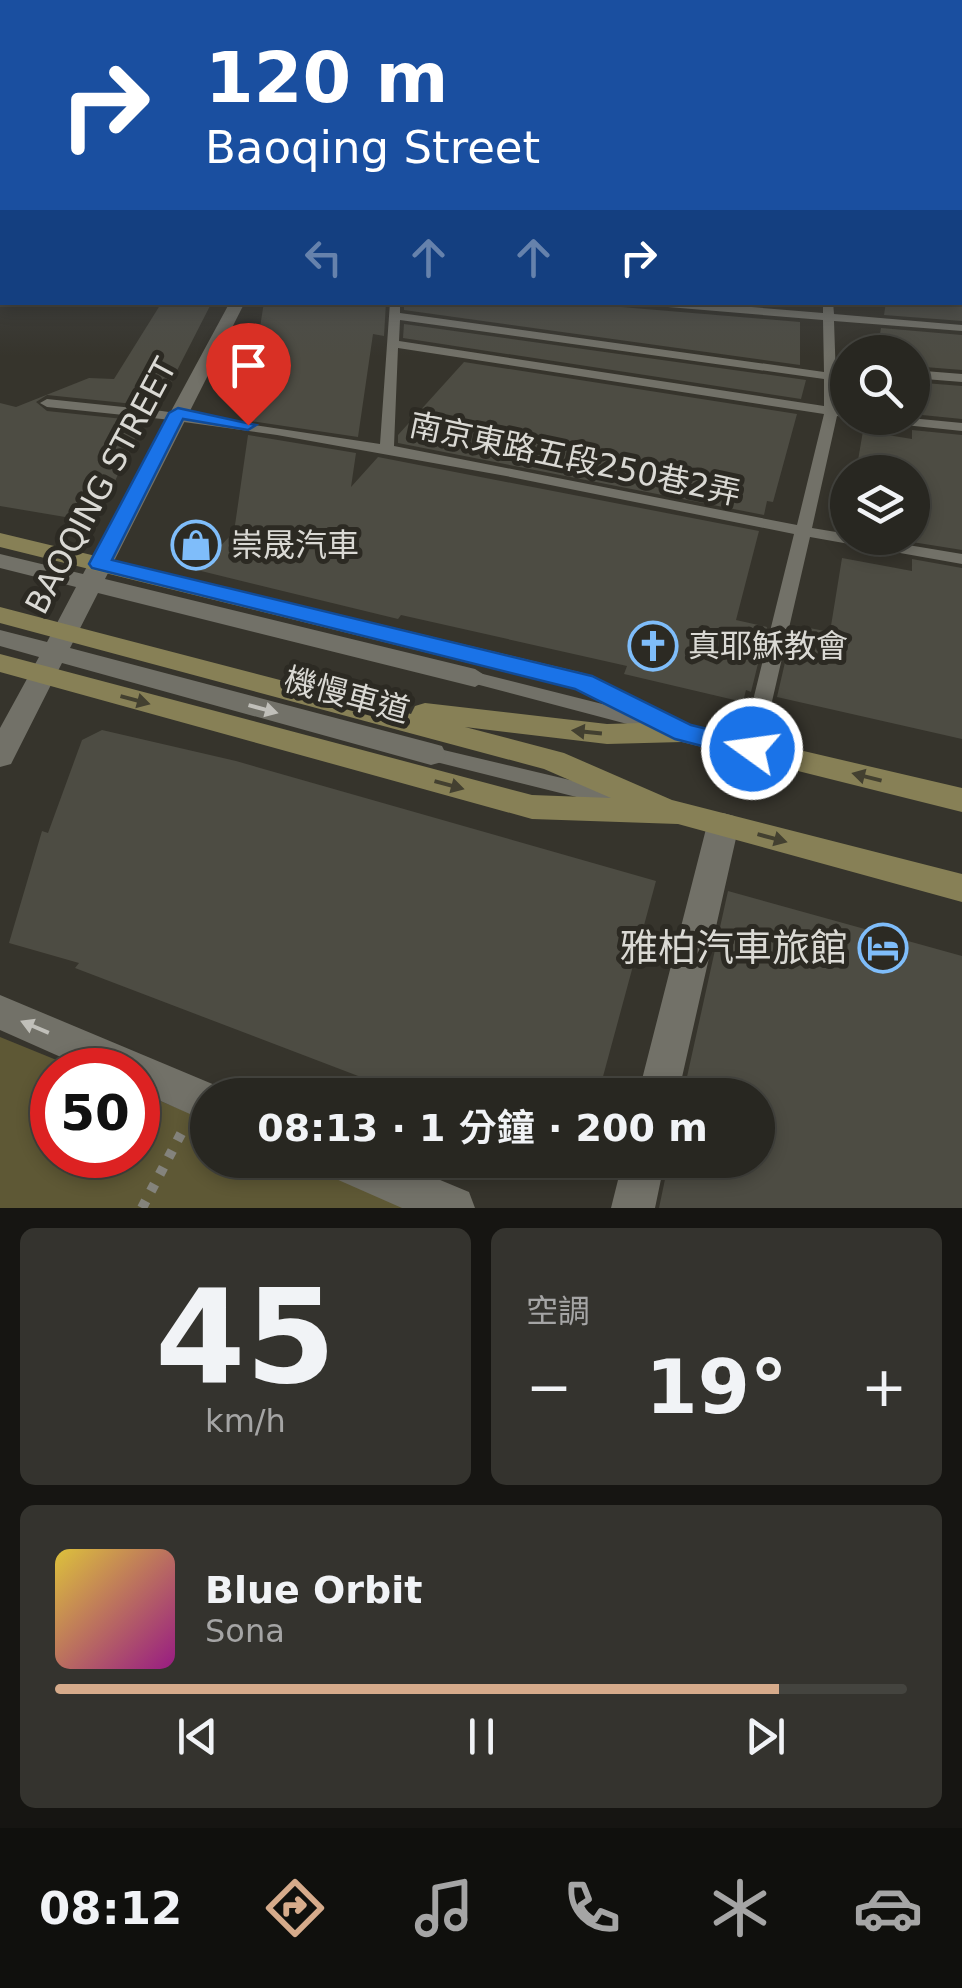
<!DOCTYPE html>
<html lang="zh-TW">
<meta charset="utf-8">
<style>
:root{--surface:#282721;--page:#34332e;--text:#f1f3f6;--muted:#a5a5a5;--line:#44443f;--accent:#d6ab8b}
body{margin:0;font-family:"DejaVu Sans","Noto Sans TC",sans-serif;background:var(--page);color:var(--text);height:100vh;display:flex;flex-direction:column;font-size:38px;white-space:nowrap}
*{box-sizing:border-box;margin:0}
p{font-size:32px;color:var(--muted)}
.icon{flex:none;width:55px;height:55px;fill:none;stroke:currentColor;stroke-width:2;stroke-linecap:round;stroke-linejoin:round}
.map{position:relative;height:1208px;overflow:hidden}
.details{display:flex;flex-direction:column;gap:20px;padding:20px;background:#161512;flex:1}
.details>*{flex:none}
.top-card{position:absolute;left:0px;top:0px;width:962px;height:305px;box-shadow:0 5px 15px #0003,0 0 0 2px var(--line);background:#1a4fa0;color:#fff;overflow:hidden}
.tools{position:absolute;left:830px;top:335px;display:grid;gap:20px}
.tools a{display:grid;place-items:center;width:100px;height:100px;border-radius:50%;background:var(--surface);box-shadow:0 5px 15px #0003,0 0 0 2px var(--line);font-size:50px}
.speed{position:absolute;left:30px;top:1048px;display:flex;gap:20px;font-size:50px;font-weight:700;text-align:center}
.speed>*{display:grid;place-content:center;width:130px;height:130px;border-radius:50%;background:var(--surface);box-shadow:0 5px 15px #0003,0 0 0 2px var(--line);line-height:1}
.speed .limit{border:15px solid #d22;background:#fff;color:#111}
.pin{position:absolute;display:grid;place-items:center;width:85px;height:85px;color:#fff;margin:-102px -42px;border-radius:50% 50% 50% 0;rotate:-45deg;box-shadow:0 0 10px #0007}
.pin .icon{rotate:45deg}
.me{position:absolute;width:110px;margin:-55px;rotate:284deg;stroke-linejoin:round;filter:drop-shadow(0 0 8px #0008)}
.turn{display:flex;align-items:center;gap:35px;height:210px;padding:0 40px;font-size:45px}
.turn .icon{width:130px;height:130px;stroke-width:2.5}
.turn b{display:block;font-size:70px;line-height:85px}
.lanes{display:flex;align-items:center;height:95px;padding:0 40px;background:#0003;justify-content:center;gap:50px;direction:ltr}
.lanes .off{opacity:.35}
.big{font-size:75px;font-weight:600;line-height:1.1}
.details .widget{flex:1;display:flex;flex-direction:column;justify-content:center;gap:15px;min-width:0;padding:0 35px;border-radius:15px;background:var(--page)}
.details .dial{align-items:center;gap:0}
.dial b{font-size:130px;line-height:1}
.song{display:flex;align-items:center;gap:30px}
.cover{width:120px;height:120px;border-radius:15px;background:linear-gradient(135deg,hsl(50 70% 55%),hsl(310 70% 35%))}
.played{height:10px;border-radius:5px;background:linear-gradient(90deg,var(--accent) 85%,var(--line) 85%)}
.keys{display:flex;justify-content:space-around;direction:ltr}
.heat{display:flex;justify-content:space-between;align-items:center;font-size:55px;direction:ltr}
.details .tiles{flex:1;display:grid;gap:20px;grid-template-columns:1fr 1fr}
.widget:last-child{grid-column:span 2}
.trip{position:absolute;left:190px;top:1078px;width:585px;height:100px;border-radius:50px;background:var(--surface);box-shadow:0 5px 15px #0003,0 0 0 2px var(--line);font-weight:600;line-height:100px;text-align:center}
.menu{display:flex;height:160px;justify-content:space-around;align-items:center;background:#10100d;color:var(--muted)}
.menu .icon{width:70px;height:70px}
.menu .active{color:var(--accent)}
.menu b{font-size:45px;color:var(--text)}
.map>svg:first-child{display:block}
.green{fill:#5e5835}
.building{fill:#4d4c43}
.lines{fill:none;stroke-linecap:round;stroke-linejoin:round}
.path{stroke:#84837c;stroke-width:10;stroke-dasharray:8 11;stroke-linecap:butt}
.service{fill:#727168;fill-rule:evenodd}
.minor{fill:#727168;fill-rule:evenodd}
.tertiary{fill:#727168;fill-rule:evenodd}
.secondary{fill:#878056;fill-rule:evenodd}
.trunk{stroke:#a99839;stroke-width:28}
.oneway{fill:#434030}
.oneway2{fill:#c0bfb9}
.route{fill:#1a73e8;stroke:#114b97;stroke-width:2.5}
.labels{text-anchor:middle;stroke-width:10;stroke-linejoin:round;paint-order:stroke}
.street-label{font-size:32px;fill:#dad9d4;stroke:#2c2a23}
.poi-label{font-size:32px;fill:#dad9d4;stroke:#2c2a23;text-anchor:start}
.near-poi-label{font-size:38px;fill:#dad9d4;stroke:#2c2a23;text-anchor:end}
</style>
<div class="map">
<svg width="962" height="1208" viewBox="0 0 962 1208">
<rect width="100%" height="100%" fill="#36342c"/>
<path class="green" d="M 0,1037 L 81,1070 L 52,1070 L 52,1155 L 138,1155 L 138,1092 L 207,1120 L 208,1160 L 306,1160 L 426,1208 L 0,1208 Z"/>
<path class="building" d="M 162,302 L 212,302 L 165,394 L 153,406 L 47,395 L 36,402 L 47,411 L 143,421 L 102,509 L 77,519 L 0,506 L 0,403 L 16,407 L 89,378 L 114,379 Z
M 264,302 L 386,302 L 384,336 L 373,334 L 358,437 L 250,421 L 253,403 L 248,403 Z
M 404,302 L 562,302 L 800,322 L 800,365 L 404,310 Z
M 886,302 L 962,302 L 962,321 L 884,315 Z
M 404,324 L 806,380 L 801,399 L 403,338 Z
M 881,328 L 962,335 L 962,370 L 912,366 L 912,352 L 877,352 Z
M 464,362 L 797,414 L 773,502 L 767,501 L 764,515 L 398,443 L 398,435 Z
M 912,382 L 962,386 L 962,419 L 912,414 Z
M 912,430 L 962,435 L 962,550 L 912,542 L 912,472 L 856,472 L 863,431 L 912,439 Z
M 248,435 L 356,453 L 351,487 L 378,457 L 759,531 L 736,620 L 767,627 L 751,692 L 746,690 L 743,702 L 624,674 L 627,666 L 401,615 L 398,619 L 197,570 L 234,532 Z
M 842,558 L 912,571 L 912,559 L 962,568 L 962,739 L 777,697 L 792,632 L 803,634 L 804,627 L 830,632 Z
M 102,730 L 236,761 L 656,881 L 598,1095 L 408,1095 L 75,968 L 79,963 L 9,943 L 42,831 L 48,833 L 82,740 Z
M 728,891 L 962,956 L 962,1208 L 659,1208 L 669,1160 L 758,1160 L 758,1095 L 683,1095 Z"/>
<g class="lines">
<path class="path" d="M 142,1208 L 183,1130"/>
<path class="service" d="M 390,302 L 400,302 L 400,313 L 824,372 L 823,320 L 644,305 L 639,302 L 690,302 L 823,313 L 823,302 L 833,302 L 834,314 L 962,325 L 962,331 L 834,321 L 837,408 L 848,410 L 848,418 L 850,418 L 837,416 L 812,528 L 848,534 L 848,538 L 866,538 L 962,554 L 962,564 L 810,537 L 761,749 L 758,754 L 744,754 L 741,749 L 794,534 L 506,476 L 277,435 L 162,419 L 47,407 L 40,403 L 47,399 L 162,411 L 380,444 ZM 400,320 L 824,379 L 824,406 L 399,341 ZM 398,348 L 824,414 L 797,525 L 394,446 Z
M 912,370 L 962,374 L 962,382 L 912,378 Z
M 869,418 L 910,418 L 962,423 L 962,431 L 876,422 Z
M 475,672 L 650,716 L 657,718 L 660,723 L 657,728 L 650,730 L 468,682 L 465,678 Z
M 431,747 L 629,794 L 637,796 L 640,802 L 637,808 L 629,810 L 424,759 L 421,754 L 424,749 Z"/>
<path class="minor" d="M 230,302 L 245,302 L 105,579 L 475,669 L 489,678 L 475,687 L 98,593 L 70,648 L 431,743 L 442,746 L 446,754 L 442,762 L 431,765 L 62,663 L 11,764 L 0,767 L 0,728 L 39,657 L 0,646 L 0,630 L 47,642 L 76,587 L 0,568 L 0,554 L 83,574 Z
M 723,813 L 734,816 L 739,825 L 678,1095 L 638,1095 L 707,825 L 712,816 Z
M 0,995 L 222,1088 L 225,1095 L 208,1095 L 208,1122 L 138,1091 L 138,1070 L 90,1070 L 0,1030 Z
M 321,1160 L 392,1160 L 469,1192 L 475,1208 L 402,1208 L 327,1175 Z
M 623,1160 L 665,1160 L 655,1208 L 611,1208 Z"/>
<path class="tertiary" d="M 960,203 L 962,203 L 962,211 L 960,211 Z
M 0,207 L 2,207 L 2,215 L 0,215 Z
M 960,250 L 962,250 L 962,258 L 960,258 Z"/>
<path class="secondary" d="M 0,237 L 2,237 L 2,245 L 0,245 Z
M 0,533 L 583,673 L 692,725 L 962,788 L 962,812 L 682,742 L 607,744 L 465,727 L 564,753 L 672,800 L 962,874 L 962,902 L 678,824 L 532,819 L 0,672 L 0,654 L 532,795 L 611,798 L 544,769 L 0,623 L 0,607 L 411,714 L 415,706 L 425,703 L 607,724 L 641,723 L 574,689 L 0,547 Z"/>
<path class="trunk" d="M 0,256 L 2,255"/>
</g>
<defs><path id="oneway-solid" d="M-6-.8H1V-3.2L6.5 0L1 3.2V.8H-6Z" transform="scale(2.5)"/></defs>
<g class="oneway">
<use href="#oneway-solid" transform="translate(135 700) rotate(15)"/>
<use href="#oneway-solid" transform="translate(587 732) rotate(-174)"/>
<use href="#oneway-solid" transform="translate(867 777) rotate(-166)"/>
<use href="#oneway-solid" transform="translate(449 785) rotate(15)"/>
<use href="#oneway-solid" transform="translate(772 838) rotate(15)"/>
</g>
<g class="oneway2">
<use href="#oneway-solid" transform="translate(263 709) rotate(15)"/>
<use href="#oneway-solid" transform="translate(35 1027) rotate(-157)"/>
</g>
<linearGradient id="sky" x2="0" y2="1"><stop stop-color="#1e1d18"/><stop offset="0.53" stop-color="#4c5056"/><stop offset="1" stop-color="#4c5056" stop-opacity="0"/></linearGradient>
<rect width="962" height="356" fill="url(#sky)"/>
<path class="route" d="M 178,408 L 256,425 L 248,430 L 183,419 L 112,560 L 592,676 L 691,725 L 761,742 L 765,749 L 761,756 L 752,759 L 675,739 L 575,689 L 92,568 L 89,564 L 169,413 Z"/>
<defs>
<g id="shop-ring" transform="scale(2.5)"><circle r="9.5" fill="#2c2a23" stroke="#7fbdfa" stroke-width="1.5"/><path d="M-5-2.5h2.3a2.7 3.5 0 0 1 5.4 0H5L5.5 6h-11ZM-1.5-2.5h3a1.5 2.3 0 0 0-3 0Z" fill="#7fbdfa"/></g>
<g id="church-ring" transform="scale(2.5)"><circle r="9.5" fill="#2c2a23" stroke="#7fbdfa" stroke-width="1.5"/><path d="M-1.2-6h2.4v3.5h3.3v2.4h-3.3V6h-2.4V-.1h-3.3v-2.4h3.3Z" fill="#7fbdfa"/></g>
<g id="hotel-ring" transform="scale(2.5)"><circle r="9.5" fill="#2c2a23" stroke="#7fbdfa" stroke-width="1.5"/><path d="M-6-4.5h1.5V1H6V5H4.5V3h-9V5H-6ZM-4 0a1.8 1.8 0 1 1 3.6 0ZM.5 0V-2.5h3Q6-2.5 6 0Z" fill="#7fbdfa"/></g>
</defs>
<g fill-rule="evenodd">
<use href="#shop-ring" x="196" y="545"/>
<use href="#church-ring" x="653" y="646"/>
<use href="#hotel-ring" x="883" y="948"/>
</g>
<g class="labels">
<g class="street-label">
<text transform="translate(575 459) rotate(12)" y="11">南京東路五段250巷2弄</text>
<text transform="translate(101 486) rotate(-62)" y="11">BAOQING STREET</text>
<text transform="translate(347 695) rotate(15)" y="11">機慢車道</text>
</g>
<g class="poi-label">
<text x="231" y="556">崇晟汽車</text>
<text x="688" y="657">真耶穌教會</text>
</g>
<g class="near-poi-label">
<text x="848" y="961">雅柏汽車旅館</text>
</g>
</g>
</svg>
<div class="tools">
<a><svg class="icon" aria-label="search" viewBox="0 0 24 24"><circle cx="10" cy="10" r="6"/><path d="M15 15l6 6"/></svg></a>
<a><svg class="icon" aria-label="layers" viewBox="0 0 24 24"><path d="M12 4l9 5-9 5-9-5zM3 14l9 5 9-5"/></svg></a>
</div>
<div class="speed"><div class="limit">50</div></div>
<div class="pin" style="left:248px;top:425px;background:#d93025"><svg class="icon" aria-label="arrive" viewBox="0 0 24 24"><path d="M6 21V4h12l-3 4 3 4H6"/></svg></div>
<svg class="me" style="left:752px;top:749px" viewBox="-20 -20 40 40"><circle r="17" fill="#1a73e8" stroke="#fff" stroke-width="3"/><path d="M0-11L8 9 0 5-8 9z" fill="#fff"/></svg>
<div class="trip">08:13 · 1 分鐘 · 200 m</div>
<div class="top-card">
<div class="turn"><svg class="icon" aria-label="right" viewBox="0 0 24 24"><path d="M7 20v-9h11M14 6l5 5-5 5"/></svg><div><b>120 m</b>Baoqing Street</div></div>
<div class="lanes"><svg class="icon off" aria-label="left" viewBox="0 0 24 24"><path d="M17 20v-9H6M10 6l-5 5 5 5"/></svg><svg class="icon off" aria-label="ahead" viewBox="0 0 24 24"><path d="M12 20V5M6 11l6-6 6 6"/></svg><svg class="icon off" aria-label="ahead" viewBox="0 0 24 24"><path d="M12 20V5M6 11l6-6 6 6"/></svg><svg class="icon" aria-label="right" viewBox="0 0 24 24"><path d="M7 20v-9h11M14 6l5 5-5 5"/></svg></div>
</div>
</div>
<section class="details">
<div class="tiles">
<div class="widget dial"><b>45</b><p>km/h</p></div>
<div class="widget"><p>空調</p>
<div class="heat"><a>−</a><b class="big">19°</b><a>+</a></div>
</div>
<div class="widget">
<div class="song"><i class="cover"></i><div><b>Blue Orbit</b><p>Sona</p></div></div>
<div class="played"></div>
<div class="keys"><svg class="icon" aria-label="previous" viewBox="0 0 24 24"><path d="M18 5L8 12l10 7zM5 5v14"/></svg><svg class="icon" aria-label="pause" viewBox="0 0 24 24"><path d="M8 5v14M16 5v14"/></svg><svg class="icon" aria-label="next" viewBox="0 0 24 24"><path d="M6 5l10 7-10 7zM19 5v14"/></svg></div>
</div>
</div>
</section>
<nav class="menu">
<b>08:12</b>
<svg class="icon active" aria-label="directions" viewBox="0 0 24 24"><path d="M12 3l9 9-9 9-9-9zM9 14v-3h6M13 9l2 2-2 2"/></svg>
<svg class="icon" aria-label="music" viewBox="0 0 24 24"><path d="M9 18V5l10-2v13"/><circle cx="6" cy="18" r="3"/><circle cx="16" cy="16" r="3"/></svg>
<svg class="icon" aria-label="phone" viewBox="0 0 24 24"><path d="M5 4h4l2 5-3 2q2 4 5 5l2-3 5 2v4C11 20 4 13 5 4z"/></svg>
<svg class="icon" aria-label="climate" viewBox="0 0 24 24"><path d="M12 3v18M4 7l16 10M4 17L20 7"/></svg>
<svg class="icon" aria-label="car" viewBox="0 0 24 24"><path d="M5 17H2v-5l4-1 3-4h7l3 4 3 1v5h-3M9 17h6M6 11h13"/><circle cx="7" cy="17" r="2"/><circle cx="17" cy="17" r="2"/></svg>
</nav>
